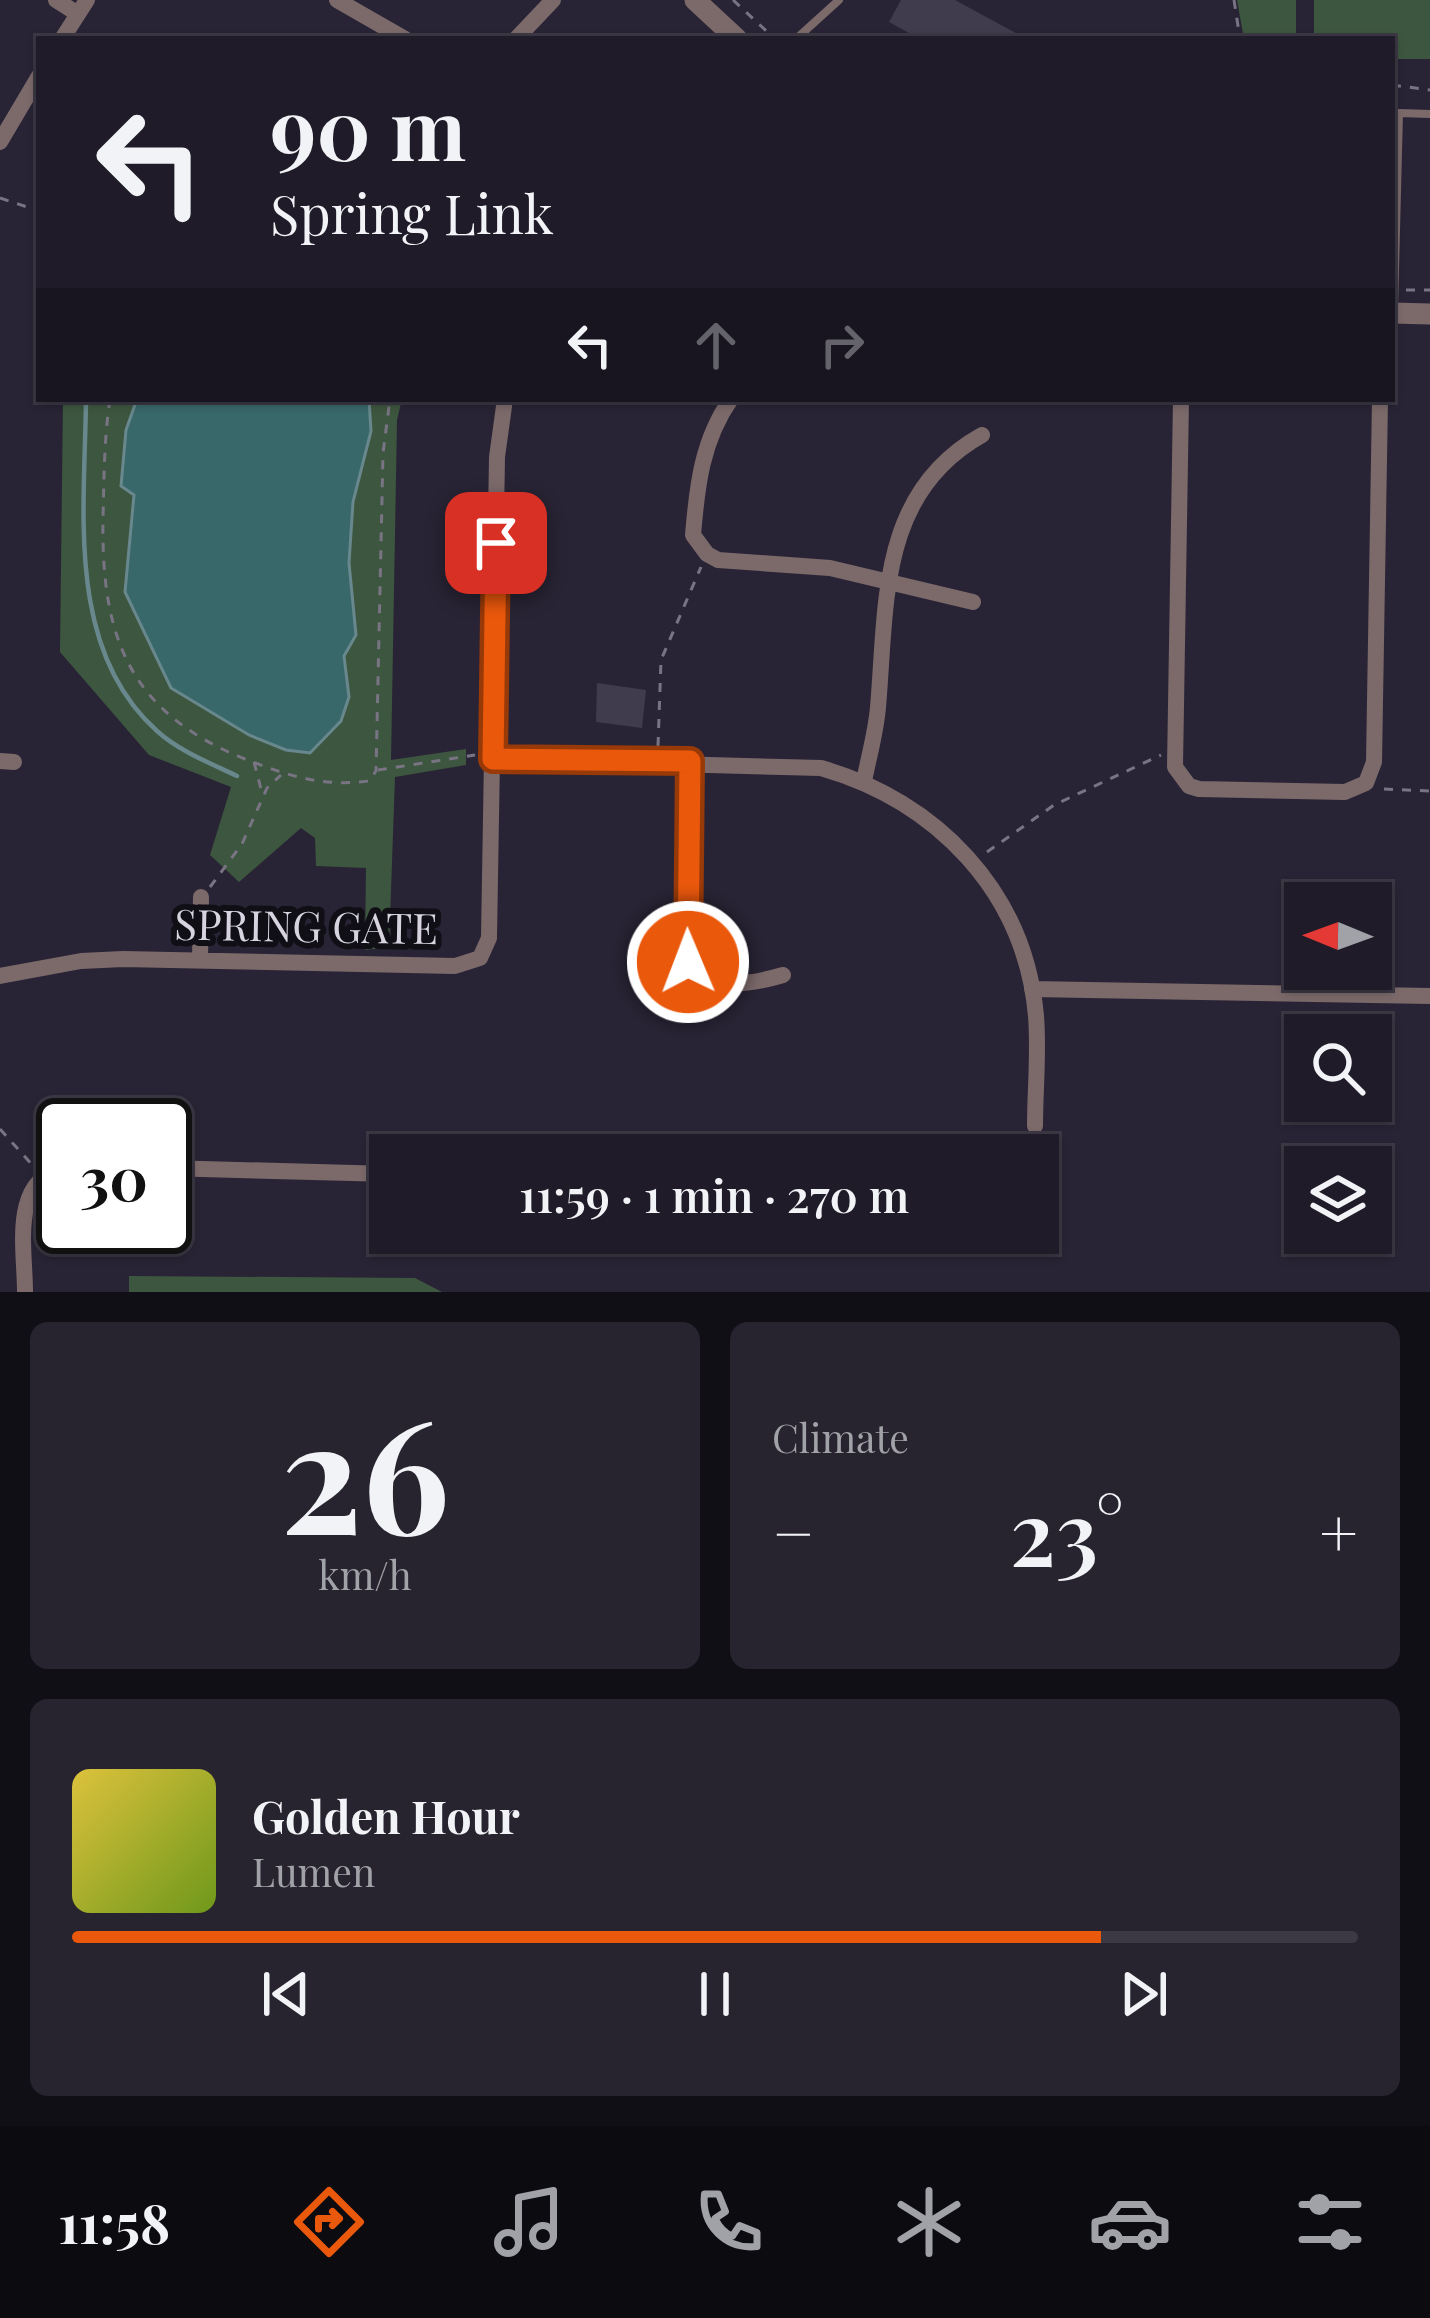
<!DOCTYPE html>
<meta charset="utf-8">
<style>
:root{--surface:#1f1b28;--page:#272430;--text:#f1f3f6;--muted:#a1a1a8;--line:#3c3945;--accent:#ea580c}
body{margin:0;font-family:"Playfair Display",serif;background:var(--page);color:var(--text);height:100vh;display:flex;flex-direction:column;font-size:45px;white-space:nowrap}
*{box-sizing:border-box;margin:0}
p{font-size:39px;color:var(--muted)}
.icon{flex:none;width:66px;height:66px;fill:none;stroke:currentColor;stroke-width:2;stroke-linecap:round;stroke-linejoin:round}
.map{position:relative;height:1292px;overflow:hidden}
.panel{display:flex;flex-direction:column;gap:30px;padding:30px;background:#110f16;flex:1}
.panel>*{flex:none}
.hud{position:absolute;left:36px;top:36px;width:1359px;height:366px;border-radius:0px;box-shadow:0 3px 9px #0004,0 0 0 3px var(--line);background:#1f1b28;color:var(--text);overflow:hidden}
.needle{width:78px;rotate:271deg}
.buttons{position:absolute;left:1284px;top:882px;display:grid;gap:24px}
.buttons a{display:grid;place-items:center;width:108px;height:108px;border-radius:0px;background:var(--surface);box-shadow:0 3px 9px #0004,0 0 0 3px var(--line);font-size:60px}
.speed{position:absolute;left:36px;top:1098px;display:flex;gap:24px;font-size:60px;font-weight:700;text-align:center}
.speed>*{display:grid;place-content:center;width:156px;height:156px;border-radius:50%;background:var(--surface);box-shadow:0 3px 9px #0004,0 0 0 3px var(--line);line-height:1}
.speed .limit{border:6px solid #111;border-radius:18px;background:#fff;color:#111}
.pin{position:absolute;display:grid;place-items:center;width:102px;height:102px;color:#fff;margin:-51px;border-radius:24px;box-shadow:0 6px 18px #0006}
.me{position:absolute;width:132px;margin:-66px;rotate:359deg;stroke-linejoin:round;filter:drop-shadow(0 0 9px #0008)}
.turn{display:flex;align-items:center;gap:42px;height:252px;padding:0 36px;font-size:54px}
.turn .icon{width:156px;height:156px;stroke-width:2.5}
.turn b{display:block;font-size:84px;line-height:102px}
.lanes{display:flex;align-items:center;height:114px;padding:0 36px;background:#0003;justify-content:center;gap:60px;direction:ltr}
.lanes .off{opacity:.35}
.big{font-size:90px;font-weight:600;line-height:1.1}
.panel .widget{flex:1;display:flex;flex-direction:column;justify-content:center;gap:18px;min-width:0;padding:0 42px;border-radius:18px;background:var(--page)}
.panel .dial{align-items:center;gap:0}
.dial b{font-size:156px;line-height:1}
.song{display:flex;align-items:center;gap:36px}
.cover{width:144px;height:144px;border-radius:18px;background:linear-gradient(135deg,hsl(50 70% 55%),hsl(80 70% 35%))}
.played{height:12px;border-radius:6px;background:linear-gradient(90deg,var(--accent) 80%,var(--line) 80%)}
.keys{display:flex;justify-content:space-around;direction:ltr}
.heat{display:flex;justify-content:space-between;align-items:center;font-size:66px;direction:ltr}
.panel .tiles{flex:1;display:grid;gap:30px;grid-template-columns:1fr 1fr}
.widget:last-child{grid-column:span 2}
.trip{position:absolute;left:369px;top:1134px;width:690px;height:120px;border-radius:0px;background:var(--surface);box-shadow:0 3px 9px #0004,0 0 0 3px var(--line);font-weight:600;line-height:120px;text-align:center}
.dock{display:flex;height:192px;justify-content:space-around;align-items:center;background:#0c0b10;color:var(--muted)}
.dock .icon{width:84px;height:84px}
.dock .on{color:var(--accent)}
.dock b{font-size:54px;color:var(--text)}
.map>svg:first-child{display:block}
.green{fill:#3d563f}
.water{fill:#39686a;stroke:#68888d;stroke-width:3}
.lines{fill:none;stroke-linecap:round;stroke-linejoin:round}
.stream{stroke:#68888d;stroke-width:4.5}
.building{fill:#403b4d}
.path{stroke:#797483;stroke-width:3;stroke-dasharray:9 9;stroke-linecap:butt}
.service{stroke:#7c6a6b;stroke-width:8}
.minor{stroke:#7c6a6b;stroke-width:16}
.tertiary{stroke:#7c6a6b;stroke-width:21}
.route-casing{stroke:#983908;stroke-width:30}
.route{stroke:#ea580c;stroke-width:21}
.labels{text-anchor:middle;stroke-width:12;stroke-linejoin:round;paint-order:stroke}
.street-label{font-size:42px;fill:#d7d4df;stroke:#110f16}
</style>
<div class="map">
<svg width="1430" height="1292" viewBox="0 0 1430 1292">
<rect width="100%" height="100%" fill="#292435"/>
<path class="green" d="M 1237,0 L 1296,0 L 1296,39 L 1244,39 Z
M 1314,0 L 1430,0 L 1430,59 L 1392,59 L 1392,39 L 1314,39 Z
M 63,399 L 402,399 L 397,420 L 391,760 L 466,749 L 466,765 L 395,777 L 389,947 L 365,950 L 366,868 L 316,866 L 315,838 L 301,828 L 239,882 L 210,855 L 231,787 L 149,755 L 60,652 Z
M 129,1276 L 415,1278 L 442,1292 L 129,1292 Z"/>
<path class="water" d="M 137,399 L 369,399 L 371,431 L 353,502 L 349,563 L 356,635 L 344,656 L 349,697 L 341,721 L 310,753 L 286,750 L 249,735 L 171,688 L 125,592 L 134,495 L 121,486 L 126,430 Z"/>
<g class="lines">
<path class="stream" d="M 86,399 C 85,509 65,649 157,731 C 179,751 210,763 237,776"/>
</g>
<path class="building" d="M 901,0 L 955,0 L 1027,39 L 920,39 L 889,22 Z
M 597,683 L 646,690 L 642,728 L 596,722 Z"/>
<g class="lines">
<path class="path" d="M 733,0 L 775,39
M 1234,0 L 1240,39
M 1392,85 L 1430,90
M 0,198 L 39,211
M 1406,290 L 1430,290
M 110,399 C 104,439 104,478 103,519 C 101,638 130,713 245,759 C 289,776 322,787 369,781 L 376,771 L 383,453 L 390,399
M 658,746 L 661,660 L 701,567
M 254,762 L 262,793
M 378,770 L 475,755
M 1384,789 L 1430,791
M 987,852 L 1054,805 L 1161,755
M 210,887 L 242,844 L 267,788 L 281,775
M 0,1129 L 35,1168"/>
<path class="service" d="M 796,39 L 839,0
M 1394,309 L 1399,113 L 1430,114"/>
<path class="minor" d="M 56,0 L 78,14
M 337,0 L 405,39
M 62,39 L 87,0
M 516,39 L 553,0
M 0,142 L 39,76
M 731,399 C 702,440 697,486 693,535 L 707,554 L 718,560 L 830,568 L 973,602
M 1181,399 L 1175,767 L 1189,786 L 1199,789 L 1345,792 L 1366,783 L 1374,762 L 1380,399
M 493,759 L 821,768 C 936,801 1025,891 1036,1016 C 1039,1052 1035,1090 1035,1126
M 0,761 L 14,762
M 690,761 L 689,961 C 704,994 756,983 783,975
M 864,781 C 869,756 876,732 878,707 C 887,604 878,493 982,435
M 200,960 L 201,897
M 0,976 L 81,961 L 123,959 L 455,966 L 480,958 L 489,938 L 497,457 L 505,399
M 1032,989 L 1430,996
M 165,1168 L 390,1174
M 25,1292 C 25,1248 10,1182 63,1168"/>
<path class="tertiary" d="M 695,0 L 737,39
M 1392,313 L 1430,314"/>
</g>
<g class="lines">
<g class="route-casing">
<path id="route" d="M 496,543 L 493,759 L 690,761 L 688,962"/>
</g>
<use href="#route" class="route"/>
</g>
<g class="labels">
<g class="street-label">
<text transform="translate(306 927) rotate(1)" y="15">SPRING GATE</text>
</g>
</g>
</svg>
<div class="buttons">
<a><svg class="needle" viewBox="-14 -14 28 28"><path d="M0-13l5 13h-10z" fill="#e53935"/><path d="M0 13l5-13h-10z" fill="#a1a1a8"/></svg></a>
<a><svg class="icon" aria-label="search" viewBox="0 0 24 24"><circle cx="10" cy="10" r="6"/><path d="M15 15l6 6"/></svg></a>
<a><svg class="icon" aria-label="layers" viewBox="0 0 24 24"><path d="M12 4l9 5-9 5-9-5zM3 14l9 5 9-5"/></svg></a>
</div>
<div class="speed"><div class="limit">30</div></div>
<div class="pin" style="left:496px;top:543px;background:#d93025"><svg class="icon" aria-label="arrive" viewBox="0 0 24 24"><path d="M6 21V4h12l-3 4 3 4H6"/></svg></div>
<svg class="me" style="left:688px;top:962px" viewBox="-20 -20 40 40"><circle r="17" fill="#ea580c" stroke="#fff" stroke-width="3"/><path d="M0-11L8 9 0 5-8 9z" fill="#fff"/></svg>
<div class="trip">11:59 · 1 min · 270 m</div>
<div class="hud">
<div class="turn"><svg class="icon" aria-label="left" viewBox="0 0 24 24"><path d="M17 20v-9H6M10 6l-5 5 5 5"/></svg><div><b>90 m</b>Spring Link</div></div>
<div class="lanes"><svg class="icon" aria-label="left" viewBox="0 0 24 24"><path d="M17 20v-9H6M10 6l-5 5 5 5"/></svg><svg class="icon off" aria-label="ahead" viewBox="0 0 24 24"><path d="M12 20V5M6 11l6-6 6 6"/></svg><svg class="icon off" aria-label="right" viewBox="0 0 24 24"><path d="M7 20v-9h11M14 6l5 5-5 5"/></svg></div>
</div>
</div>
<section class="panel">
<div class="tiles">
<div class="widget dial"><b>26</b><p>km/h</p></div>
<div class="widget"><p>Climate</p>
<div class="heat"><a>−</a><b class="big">23°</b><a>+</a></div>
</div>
<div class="widget">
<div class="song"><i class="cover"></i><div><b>Golden Hour</b><p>Lumen</p></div></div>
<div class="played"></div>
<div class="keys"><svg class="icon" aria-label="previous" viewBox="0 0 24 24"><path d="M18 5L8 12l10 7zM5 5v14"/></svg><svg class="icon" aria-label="pause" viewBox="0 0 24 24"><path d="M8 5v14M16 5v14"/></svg><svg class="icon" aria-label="next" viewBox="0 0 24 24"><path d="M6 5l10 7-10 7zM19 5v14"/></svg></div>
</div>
</div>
</section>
<nav class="dock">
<b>11:58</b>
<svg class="icon on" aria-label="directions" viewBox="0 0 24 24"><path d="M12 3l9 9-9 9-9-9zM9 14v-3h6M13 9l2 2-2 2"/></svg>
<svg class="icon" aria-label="music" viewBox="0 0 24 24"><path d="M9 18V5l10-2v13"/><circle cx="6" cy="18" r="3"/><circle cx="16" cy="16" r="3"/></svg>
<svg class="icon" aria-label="phone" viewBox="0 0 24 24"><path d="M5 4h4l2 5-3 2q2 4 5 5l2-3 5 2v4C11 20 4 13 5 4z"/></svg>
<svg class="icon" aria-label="climate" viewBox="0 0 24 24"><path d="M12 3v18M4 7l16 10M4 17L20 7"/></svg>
<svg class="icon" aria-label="car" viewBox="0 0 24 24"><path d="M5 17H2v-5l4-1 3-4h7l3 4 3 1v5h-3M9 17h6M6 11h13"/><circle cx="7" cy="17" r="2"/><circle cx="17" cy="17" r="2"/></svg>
<svg class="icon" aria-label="filters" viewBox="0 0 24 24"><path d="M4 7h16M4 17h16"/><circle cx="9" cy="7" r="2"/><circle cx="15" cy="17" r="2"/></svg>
</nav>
